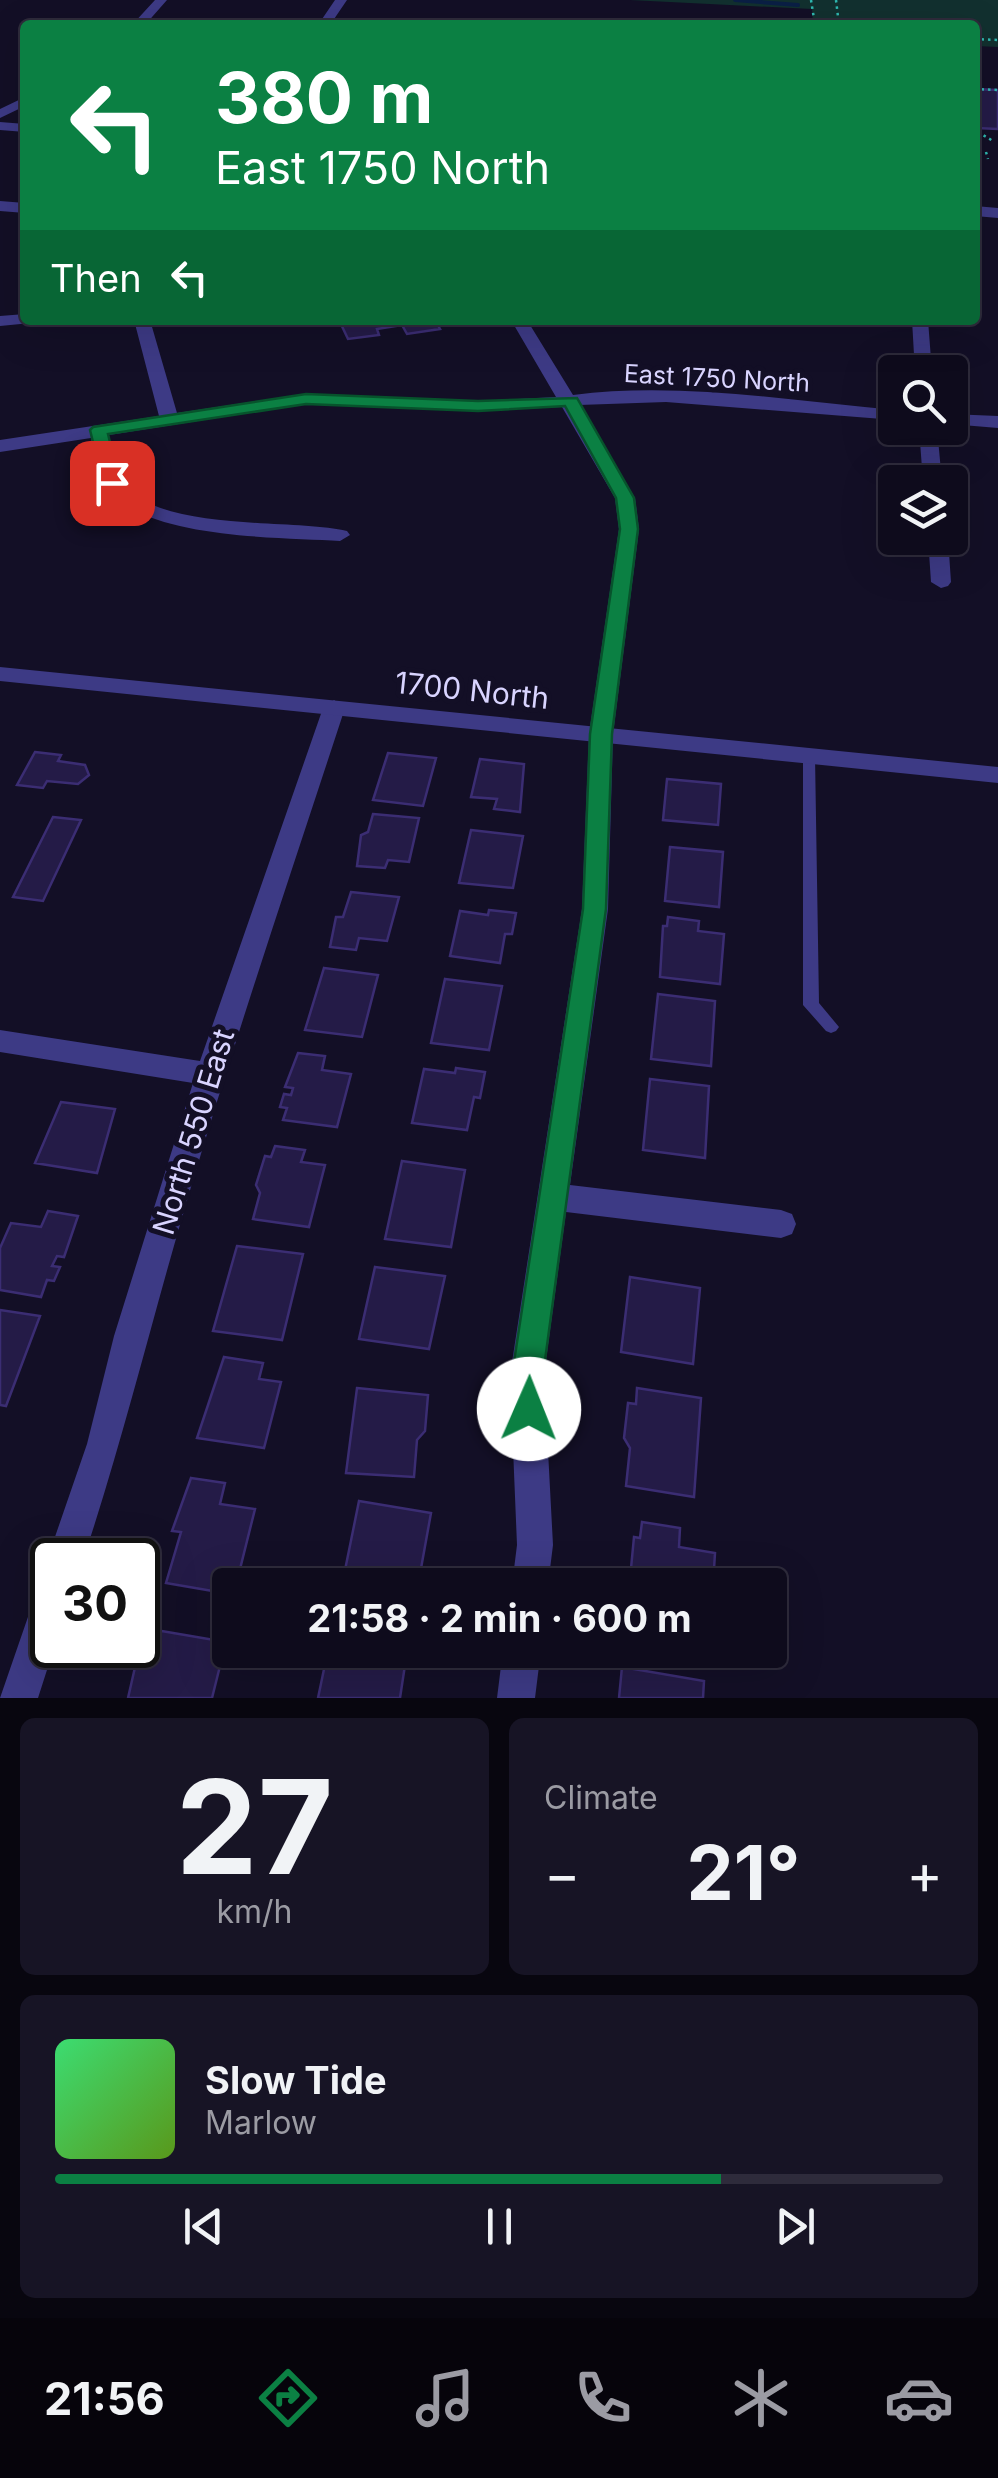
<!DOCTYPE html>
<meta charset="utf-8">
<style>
:root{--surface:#0e0b1c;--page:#171425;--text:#f1f3f6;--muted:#9b9ba3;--line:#2e2b3b;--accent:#0b8043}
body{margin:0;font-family:Inter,sans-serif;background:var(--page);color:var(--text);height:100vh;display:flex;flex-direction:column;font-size:38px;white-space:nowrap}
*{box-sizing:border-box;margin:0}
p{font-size:32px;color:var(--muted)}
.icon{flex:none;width:55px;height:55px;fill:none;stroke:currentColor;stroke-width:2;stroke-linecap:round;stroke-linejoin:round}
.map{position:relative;height:1698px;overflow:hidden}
.sheet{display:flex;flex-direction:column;gap:20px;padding:20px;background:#08060f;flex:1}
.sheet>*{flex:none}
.banner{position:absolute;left:20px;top:20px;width:960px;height:305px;border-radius:10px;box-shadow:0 10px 40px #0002,0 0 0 2px var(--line);background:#0b8043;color:#fff;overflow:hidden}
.controls{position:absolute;left:878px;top:355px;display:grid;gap:20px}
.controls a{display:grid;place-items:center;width:90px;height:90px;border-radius:10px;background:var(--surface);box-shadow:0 10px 40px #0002,0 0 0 2px var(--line);font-size:50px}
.speed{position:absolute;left:30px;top:1538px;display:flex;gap:20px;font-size:50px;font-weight:700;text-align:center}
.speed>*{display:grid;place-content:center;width:130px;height:130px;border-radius:50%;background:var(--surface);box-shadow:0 10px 40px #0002,0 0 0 2px var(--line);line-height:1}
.speed .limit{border:5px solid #111;border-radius:15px;background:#fff;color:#111}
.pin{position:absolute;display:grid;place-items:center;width:85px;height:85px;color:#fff;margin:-42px;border-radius:20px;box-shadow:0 5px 15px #0006}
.me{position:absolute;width:110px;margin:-55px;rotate:1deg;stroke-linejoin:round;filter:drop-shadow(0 0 8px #0008)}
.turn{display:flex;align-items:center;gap:35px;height:210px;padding:0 30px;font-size:45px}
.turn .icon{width:130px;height:130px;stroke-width:2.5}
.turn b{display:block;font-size:70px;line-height:85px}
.then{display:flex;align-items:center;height:95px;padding:0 30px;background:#0003;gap:20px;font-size:38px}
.big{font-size:75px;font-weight:700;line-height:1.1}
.sheet .widget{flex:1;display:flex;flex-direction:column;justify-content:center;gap:15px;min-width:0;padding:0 35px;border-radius:15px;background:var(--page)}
.sheet .dial{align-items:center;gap:0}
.dial b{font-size:130px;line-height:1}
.song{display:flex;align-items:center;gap:30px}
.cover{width:120px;height:120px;border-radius:15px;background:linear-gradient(135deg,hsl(140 70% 55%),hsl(90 70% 35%))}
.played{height:10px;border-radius:5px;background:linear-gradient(90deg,var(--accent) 75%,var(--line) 75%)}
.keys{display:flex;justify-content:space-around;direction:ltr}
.heat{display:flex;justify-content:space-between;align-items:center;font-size:55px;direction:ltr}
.sheet .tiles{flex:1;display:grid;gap:20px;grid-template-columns:1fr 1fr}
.widget:last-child{grid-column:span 2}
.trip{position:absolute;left:212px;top:1568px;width:575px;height:100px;border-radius:10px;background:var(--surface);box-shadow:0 10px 40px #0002,0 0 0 2px var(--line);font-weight:700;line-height:100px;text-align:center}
.menu{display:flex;height:160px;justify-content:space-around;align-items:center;background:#06040b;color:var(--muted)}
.menu .icon{width:70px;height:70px}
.menu .on{color:var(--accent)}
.menu b{font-size:45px;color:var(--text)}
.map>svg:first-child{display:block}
.green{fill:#12302f}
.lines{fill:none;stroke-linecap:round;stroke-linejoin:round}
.stream{stroke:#0a1f44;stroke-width:4}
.building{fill:#241b47;stroke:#3b2d73;stroke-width:2.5}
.path{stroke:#2fb8b0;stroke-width:2.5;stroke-dasharray:2.5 4;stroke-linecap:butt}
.service{fill:#3d3a85;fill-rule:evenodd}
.minor{fill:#3d3a85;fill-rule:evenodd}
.tertiary{fill:#3d3a85;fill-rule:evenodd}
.route{fill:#0b8043;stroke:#07532c;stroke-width:2.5}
.labels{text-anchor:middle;stroke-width:10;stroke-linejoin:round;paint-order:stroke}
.far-street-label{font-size:25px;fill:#d9d4ff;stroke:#130f26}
.street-label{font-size:30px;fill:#d9d4ff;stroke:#130f26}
</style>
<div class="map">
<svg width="998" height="1698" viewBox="0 0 998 1698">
<rect width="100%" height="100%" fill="#130f26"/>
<path class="green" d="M 630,0 L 998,0 L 998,47 L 975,46 L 975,25 L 813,25 L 812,9 Z"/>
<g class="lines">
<path class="stream" d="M 735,0 L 798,5"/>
</g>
<path class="building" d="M 975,89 L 998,90 L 998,129 L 977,128 L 980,142 L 975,142 Z
M 339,320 L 435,320 L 440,329 L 407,334 L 402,325 L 377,329 L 379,335 L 348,339 Z
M 35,752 L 61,755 L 58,761 L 85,765 L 89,775 L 78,784 L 47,781 L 43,788 L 17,785 Z
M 388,753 L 436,758 L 423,806 L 373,800 Z
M 480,759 L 524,764 L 520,812 L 494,809 L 497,799 L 471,797 Z
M 667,779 L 721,784 L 718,825 L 663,820 Z
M 373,814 L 419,818 L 409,862 L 388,860 L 385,868 L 357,866 L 361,835 L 368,832 Z
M 53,817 L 81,820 L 43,901 L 13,897 Z
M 471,830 L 523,836 L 513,888 L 459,883 Z
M 670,847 L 723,852 L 719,907 L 665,901 Z
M 351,892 L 399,897 L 387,941 L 359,938 L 356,950 L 330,947 L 336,917 L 343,917 Z
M 489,910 L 516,913 L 512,934 L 505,934 L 500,963 L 450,956 L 460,911 L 488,915 Z
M 668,917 L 699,921 L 698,931 L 724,934 L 720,984 L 660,977 L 663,926 L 667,926 Z
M 324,968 L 378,975 L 362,1037 L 305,1030 Z
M 445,979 L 502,986 L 489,1050 L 431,1043 Z
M 658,994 L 715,1001 L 711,1066 L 651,1059 Z
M 298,1053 L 325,1056 L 322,1070 L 351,1074 L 337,1127 L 283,1120 L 287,1108 L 280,1107 L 284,1094 L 291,1095 L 293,1088 L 285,1087 Z
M 456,1068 L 485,1072 L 480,1098 L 474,1097 L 467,1130 L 412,1123 L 424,1069 L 455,1073 Z
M 650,1079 L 709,1086 L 705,1158 L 643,1150 Z
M 61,1102 L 115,1109 L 97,1173 L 35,1163 Z
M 275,1146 L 305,1150 L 301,1162 L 325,1165 L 309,1227 L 253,1219 L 260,1193 L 256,1185 L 265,1156 L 271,1157 Z
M 402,1161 L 465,1170 L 451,1247 L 385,1239 Z
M 48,1211 L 78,1216 L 64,1257 L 57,1256 L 52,1266 L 60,1267 L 54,1281 L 47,1280 L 41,1297 L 0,1290 L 0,1248 L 11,1223 L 41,1227 Z
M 237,1246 L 303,1254 L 282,1340 L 213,1331 Z
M 375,1267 L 445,1276 L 429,1349 L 359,1339 Z
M 630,1277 L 700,1288 L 693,1364 L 621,1352 Z
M 0,1310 L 40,1316 L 6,1406 L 0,1405 Z
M 224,1357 L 263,1363 L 259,1379 L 281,1382 L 264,1448 L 197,1438 Z
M 357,1388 L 428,1395 L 425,1431 L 417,1440 L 414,1477 L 346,1473 Z
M 637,1388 L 701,1398 L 694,1497 L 626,1486 L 630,1448 L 624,1438 L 628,1403 L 636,1404 Z
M 191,1478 L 225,1483 L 220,1504 L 255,1509 L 236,1585 L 230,1585 L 230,1594 L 166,1583 L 181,1532 L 172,1531 Z
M 359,1501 L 431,1513 L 418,1585 L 342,1585 Z
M 642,1522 L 680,1528 L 679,1547 L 715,1553 L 713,1585 L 633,1585 L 630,1579 L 634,1537 L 640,1538 Z
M 144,1628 L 226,1642 L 212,1698 L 128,1698 Z
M 328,1650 L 407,1652 L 400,1698 L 318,1698 Z
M 622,1667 L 704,1681 L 703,1698 L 619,1698 Z"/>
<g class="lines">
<path class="path" d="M 811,0 L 815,25
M 836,0 L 839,25
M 975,39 L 998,40
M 975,89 L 998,90
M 978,132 L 993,141
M 986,152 L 988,159
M 975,158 L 979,170"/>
<path class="service" d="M 809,752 L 815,756 L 819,1003 L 839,1027 L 836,1031 L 831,1033 L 826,1031 L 803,1005 L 803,756 Z"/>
<path class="minor" d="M 155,0 L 167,0 L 145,25 L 132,25 Z
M 335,0 L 347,0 L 330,25 L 318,25 Z
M 494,18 L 549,21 L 555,25 L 490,25 Z
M 25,97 L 25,106 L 0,118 L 0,109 Z
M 0,122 L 25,124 L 25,132 L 0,130 Z
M 0,201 L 25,203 L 25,213 L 0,211 Z
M 975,206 L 998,208 L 998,218 L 975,216 Z
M 25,314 L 25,320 L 33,320 L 31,323 L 0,326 L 0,316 Z
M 134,320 L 150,320 L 177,413 L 306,394 L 478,401 L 556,397 L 511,320 L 527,320 L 573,395 C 678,381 790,401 895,410 L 895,420 L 666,402 L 579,405 L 635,498 L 639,529 L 613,734 L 608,909 L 570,1185 L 781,1210 L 792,1214 L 796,1224 L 792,1234 L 781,1238 L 566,1212 L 544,1375 L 553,1545 L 548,1585 L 512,1585 L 517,1545 L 510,1375 L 582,909 L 589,734 L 619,529 L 615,498 L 562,407 L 478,411 L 306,404 L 109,435 C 112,449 112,468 121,481 C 156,533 291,518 347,531 L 350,535 L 340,541 C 280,537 137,540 102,483 C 94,470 93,452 91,438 L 0,452 L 0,440 L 159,416 Z
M 912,320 L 928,320 L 932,372 L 915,372 Z
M 950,414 L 998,416 L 998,428 L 950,424 Z
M 919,428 L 937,428 L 942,482 L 923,482 Z
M 928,538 L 948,538 L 951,582 L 948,586 L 941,588 L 931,582 Z
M 334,700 L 345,708 C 293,867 239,1026 191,1187 C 154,1311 124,1437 83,1560 L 52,1560 L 52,1573 L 47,1560 L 87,1444 L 114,1336 L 193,1083 L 0,1052 L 0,1030 L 200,1061 L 323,708 Z
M 52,1580 L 55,1645 L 38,1698 L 0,1698 L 39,1585 Z
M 503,1650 L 541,1650 L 535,1698 L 497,1698 Z"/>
<path class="tertiary" d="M 0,667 L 998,767 L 998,783 L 0,681 Z"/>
</g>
<path class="route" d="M 306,394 L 478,401 L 577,398 L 634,498 L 638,529 L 612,734 L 606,909 L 543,1375 L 544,1409 L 540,1419 L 529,1424 L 518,1419 L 514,1409 L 512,1375 L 583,909 L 590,734 L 620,529 L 616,498 L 565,406 L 478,411 L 306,404 L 108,434 L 120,483 L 112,488 L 103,483 L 90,430 L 93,427 Z"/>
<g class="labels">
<g class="far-street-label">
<text transform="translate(717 378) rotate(3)" y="9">East 1750 North</text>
</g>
<g class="street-label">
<text transform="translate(472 691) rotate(6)" y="10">1700 North</text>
<text transform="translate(194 1132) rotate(-73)" y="10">North 550 East</text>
</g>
</g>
</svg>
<div class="controls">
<a><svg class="icon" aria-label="search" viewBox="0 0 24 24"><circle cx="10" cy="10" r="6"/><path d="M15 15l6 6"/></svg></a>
<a><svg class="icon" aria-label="layers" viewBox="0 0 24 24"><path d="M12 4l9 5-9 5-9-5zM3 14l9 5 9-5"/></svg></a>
</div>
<div class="speed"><div class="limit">30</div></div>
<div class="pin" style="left:112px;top:483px;background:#d93025"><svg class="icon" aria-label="arrive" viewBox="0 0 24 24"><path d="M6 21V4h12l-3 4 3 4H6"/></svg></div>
<svg class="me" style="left:529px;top:1409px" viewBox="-20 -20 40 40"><circle r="19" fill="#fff"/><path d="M0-13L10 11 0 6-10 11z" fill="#0b8043"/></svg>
<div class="trip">21:58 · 2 min · 600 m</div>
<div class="banner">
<div class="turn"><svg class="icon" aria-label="left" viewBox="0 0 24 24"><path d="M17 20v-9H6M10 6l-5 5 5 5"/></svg><div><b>380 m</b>East 1750 North</div></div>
<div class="then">Then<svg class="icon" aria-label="left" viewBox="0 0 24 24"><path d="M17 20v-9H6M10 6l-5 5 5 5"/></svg></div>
</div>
</div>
<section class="sheet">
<div class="tiles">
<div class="widget dial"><b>27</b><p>km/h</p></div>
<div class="widget"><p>Climate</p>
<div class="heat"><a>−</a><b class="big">21°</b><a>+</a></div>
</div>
<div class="widget">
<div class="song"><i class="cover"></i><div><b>Slow Tide</b><p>Marlow</p></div></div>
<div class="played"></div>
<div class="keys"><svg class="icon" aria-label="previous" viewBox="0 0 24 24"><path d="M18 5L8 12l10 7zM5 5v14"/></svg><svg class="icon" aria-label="pause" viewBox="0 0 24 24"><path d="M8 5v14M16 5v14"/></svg><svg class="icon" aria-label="next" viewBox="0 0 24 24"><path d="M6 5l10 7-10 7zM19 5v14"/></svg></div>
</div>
</div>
</section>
<nav class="menu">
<b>21:56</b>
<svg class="icon on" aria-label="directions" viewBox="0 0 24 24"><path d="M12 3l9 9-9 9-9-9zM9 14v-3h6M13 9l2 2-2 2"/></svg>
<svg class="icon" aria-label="music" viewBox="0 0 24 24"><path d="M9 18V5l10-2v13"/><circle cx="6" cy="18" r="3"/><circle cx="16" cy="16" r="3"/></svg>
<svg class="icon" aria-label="phone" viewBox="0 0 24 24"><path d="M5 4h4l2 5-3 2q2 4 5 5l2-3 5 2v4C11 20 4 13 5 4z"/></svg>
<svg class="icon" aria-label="climate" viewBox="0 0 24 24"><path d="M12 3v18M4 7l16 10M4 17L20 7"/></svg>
<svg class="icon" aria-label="car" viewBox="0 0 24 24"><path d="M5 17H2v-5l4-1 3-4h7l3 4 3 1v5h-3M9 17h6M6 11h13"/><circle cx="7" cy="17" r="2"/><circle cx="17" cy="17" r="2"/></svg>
</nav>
